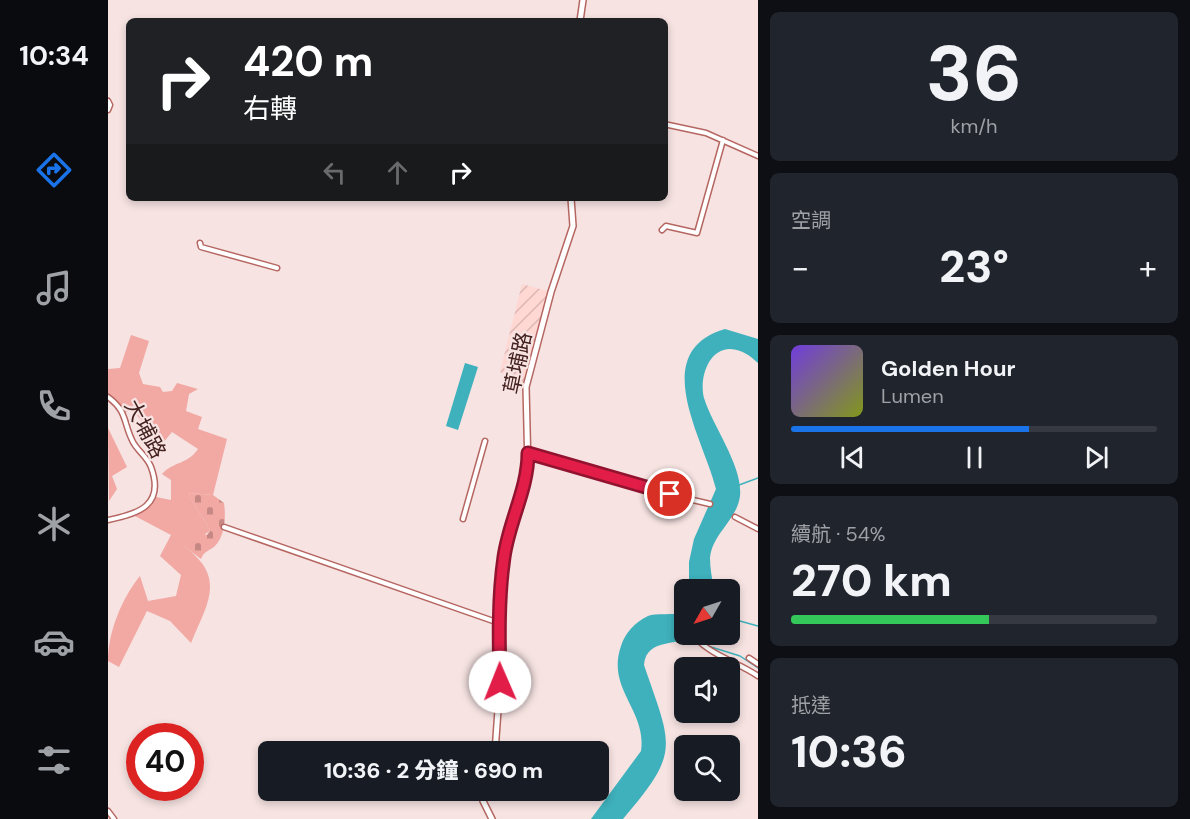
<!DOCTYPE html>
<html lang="zh-TW">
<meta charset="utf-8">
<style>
:root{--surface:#171b24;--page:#20242c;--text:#f1f3f6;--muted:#9ea1a6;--line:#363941;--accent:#1a73e8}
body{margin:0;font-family:"DM Sans","Noto Sans TC",sans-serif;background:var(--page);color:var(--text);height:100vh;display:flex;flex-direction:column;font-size:22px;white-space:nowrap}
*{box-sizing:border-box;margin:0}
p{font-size:20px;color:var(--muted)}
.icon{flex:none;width:33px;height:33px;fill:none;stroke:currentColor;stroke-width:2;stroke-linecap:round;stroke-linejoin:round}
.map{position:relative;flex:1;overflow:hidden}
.panel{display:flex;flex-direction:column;gap:12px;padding:12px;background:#0d0f14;width:432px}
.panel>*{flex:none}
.banner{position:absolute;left:18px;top:18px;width:542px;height:183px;border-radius:9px;box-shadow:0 3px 9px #0003;background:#202124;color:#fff;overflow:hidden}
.needle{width:39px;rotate:231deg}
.tools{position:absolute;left:566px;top:579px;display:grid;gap:12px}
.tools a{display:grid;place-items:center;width:66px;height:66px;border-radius:9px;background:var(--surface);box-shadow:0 3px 9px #0003;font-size:30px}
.speed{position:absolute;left:18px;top:723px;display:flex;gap:12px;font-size:30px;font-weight:700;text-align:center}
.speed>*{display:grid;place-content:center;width:78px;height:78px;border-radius:50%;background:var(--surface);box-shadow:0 3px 9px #0003;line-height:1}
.speed .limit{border:9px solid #d22;background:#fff;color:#111}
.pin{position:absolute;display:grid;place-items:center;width:51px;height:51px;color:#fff;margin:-26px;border:3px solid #fff;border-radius:50%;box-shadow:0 2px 6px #0007}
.me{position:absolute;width:66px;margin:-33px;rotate:359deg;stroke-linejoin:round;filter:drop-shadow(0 0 4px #0008)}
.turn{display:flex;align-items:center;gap:21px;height:126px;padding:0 18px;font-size:27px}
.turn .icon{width:78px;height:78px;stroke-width:2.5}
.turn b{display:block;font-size:42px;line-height:51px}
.lanes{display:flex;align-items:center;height:57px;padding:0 18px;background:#0003;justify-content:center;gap:30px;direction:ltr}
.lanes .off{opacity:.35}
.big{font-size:45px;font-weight:800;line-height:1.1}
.panel .widget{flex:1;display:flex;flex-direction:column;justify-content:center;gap:9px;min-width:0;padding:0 21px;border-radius:9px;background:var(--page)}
.panel .dial{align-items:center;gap:0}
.dial b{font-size:78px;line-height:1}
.song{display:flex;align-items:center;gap:18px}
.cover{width:72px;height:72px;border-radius:9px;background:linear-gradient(135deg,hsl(260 70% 55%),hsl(70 70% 35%))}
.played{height:6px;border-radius:3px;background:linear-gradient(90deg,var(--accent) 65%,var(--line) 65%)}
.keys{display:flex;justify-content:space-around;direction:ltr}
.heat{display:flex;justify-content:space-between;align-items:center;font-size:33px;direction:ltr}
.charge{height:9px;border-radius:4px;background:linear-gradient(90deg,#34c759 54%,var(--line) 0)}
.trip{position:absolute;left:150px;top:741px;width:351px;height:60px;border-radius:9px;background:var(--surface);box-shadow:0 3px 9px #0003;font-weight:800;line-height:60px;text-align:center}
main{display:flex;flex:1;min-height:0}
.menu{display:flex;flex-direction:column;width:108px;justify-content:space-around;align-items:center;background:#090b0e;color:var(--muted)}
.menu .icon{width:42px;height:42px}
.menu .selected{color:var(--accent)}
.menu b{font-size:27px;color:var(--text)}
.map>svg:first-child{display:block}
.industrial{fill:url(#industrial-furrows)}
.grass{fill:#f2a8a3}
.cemetery{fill:url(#cemetery-stones)}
.water{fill:#3eb1bc}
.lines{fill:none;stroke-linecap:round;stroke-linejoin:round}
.stream{stroke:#3eb1bc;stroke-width:1.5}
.street-casing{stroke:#b66661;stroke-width:7}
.secondary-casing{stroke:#b66661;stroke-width:8}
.street{stroke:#fff;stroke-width:4}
.secondary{stroke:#fff;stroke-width:5}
.route-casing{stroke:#92132f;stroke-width:15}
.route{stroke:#e11d48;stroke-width:10}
.labels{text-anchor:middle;stroke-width:4.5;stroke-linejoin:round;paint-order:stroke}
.street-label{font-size:21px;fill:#442220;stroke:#f6e3e2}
</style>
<main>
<nav class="menu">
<b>10:34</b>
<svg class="icon selected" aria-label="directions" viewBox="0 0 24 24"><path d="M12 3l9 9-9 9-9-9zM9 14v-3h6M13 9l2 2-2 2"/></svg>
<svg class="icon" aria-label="music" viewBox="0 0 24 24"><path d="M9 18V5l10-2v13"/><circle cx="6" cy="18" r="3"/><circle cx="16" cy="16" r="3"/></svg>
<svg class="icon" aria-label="phone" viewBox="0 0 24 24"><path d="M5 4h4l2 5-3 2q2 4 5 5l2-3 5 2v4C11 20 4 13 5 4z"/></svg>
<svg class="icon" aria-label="climate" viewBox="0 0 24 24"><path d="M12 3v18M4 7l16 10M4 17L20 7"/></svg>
<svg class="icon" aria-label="car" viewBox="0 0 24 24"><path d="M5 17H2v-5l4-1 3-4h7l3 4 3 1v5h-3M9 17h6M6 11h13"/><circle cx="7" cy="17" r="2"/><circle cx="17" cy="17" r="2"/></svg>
<svg class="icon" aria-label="filters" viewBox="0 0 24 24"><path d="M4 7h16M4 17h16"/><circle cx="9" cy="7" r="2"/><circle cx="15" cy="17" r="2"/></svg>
</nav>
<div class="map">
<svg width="650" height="819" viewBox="0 0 650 819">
<defs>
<pattern id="industrial-furrows" width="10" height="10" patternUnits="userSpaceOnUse" patternTransform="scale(1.5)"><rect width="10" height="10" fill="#ffd7d3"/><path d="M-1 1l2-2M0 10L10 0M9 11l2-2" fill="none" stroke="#dcb8b5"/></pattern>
<pattern id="cemetery-stones" width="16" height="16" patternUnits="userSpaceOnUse" patternTransform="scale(1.5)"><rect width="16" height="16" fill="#f2a8a3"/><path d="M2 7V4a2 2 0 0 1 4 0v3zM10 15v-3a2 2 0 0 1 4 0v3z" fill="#c68884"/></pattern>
</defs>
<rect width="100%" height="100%" fill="#f6e3e2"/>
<path class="industrial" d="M 414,284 L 443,292 L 418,387 L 392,372 Z"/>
<path class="grass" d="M 23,335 L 41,341 L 31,373 L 35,384 L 52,387 L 55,392 L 64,391 L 69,383 L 90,389 L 81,394 L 78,411 L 94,417 L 90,429 L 119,439 L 105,495 L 81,493 C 83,503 98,521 102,531 L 77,547 C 119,578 99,604 83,643 L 62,621 L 39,611 L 11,667 L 0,661 C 0,632 14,598 32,576 L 40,601 L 68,596 L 73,575 L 52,556 L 63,535 L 25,515 L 36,508 L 43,496 L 63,500 L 63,480 L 54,474 C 66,461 79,465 90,449 L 64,432 L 50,449 L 33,436 L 33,420 L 24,410 L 14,414 L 0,400 L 0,369 L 12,368 Z
M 0,428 L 19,467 L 4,476 L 9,489 L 1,501 Z"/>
<path class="cemetery" d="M 81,493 L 105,495 L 116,503 C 118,516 117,536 107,546 C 101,551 96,551 93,559 L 77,547 L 92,533 L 99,535 L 102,531 C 98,521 83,503 81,493 Z"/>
<path class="water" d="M 617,329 L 650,339 L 650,363 C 641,355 635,350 622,349 C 600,349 591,379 596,398 C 605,427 635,466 632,496 C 629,520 604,534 602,558 C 602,568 604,579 606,589 L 581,589 L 581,562 L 586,539 L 608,489 C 596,439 539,352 617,329 Z
M 357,363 L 370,367 L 350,430 L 338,426 Z
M 576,613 L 576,634 L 592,635 C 573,646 538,637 536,665 C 564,747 573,751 515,819 L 483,819 L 533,751 C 539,710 498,689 513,646 C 517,633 527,622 540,616 C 547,613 566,615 576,613 Z"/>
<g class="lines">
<path class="stream" d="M 631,485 L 650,478
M 621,618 L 650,626
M 594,639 L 600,646 L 632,656 L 650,668"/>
<g class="street-casing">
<path id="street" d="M 0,101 L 2,105 L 0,110
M 556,124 L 598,133 L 650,156
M 554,230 L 558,226 L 589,233 L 615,140
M 92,243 L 93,247 L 169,268
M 0,397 C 19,411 15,421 24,440 C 28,450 39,456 43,467 C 57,505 31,514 0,520
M 420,453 L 542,490 L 602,504
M 627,517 L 650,529
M 355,519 L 377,441
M 116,527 L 391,623
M 589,639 C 603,655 631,663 650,676
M 641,658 L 650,664
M 0,811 L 6,819"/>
</g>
<g class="secondary-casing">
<path id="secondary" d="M 472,21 L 475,0
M 387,752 L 392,682 L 391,623 L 396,555 L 420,469 L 418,387 L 443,292 L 465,226 L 463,198
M 374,790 L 375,801 L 384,819"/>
</g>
<use href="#street" class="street"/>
<use href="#secondary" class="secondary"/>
</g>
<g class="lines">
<g class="route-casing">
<path id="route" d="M 392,682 C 391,641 390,598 396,557 C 401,521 420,489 420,453 L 562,494"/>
</g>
<use href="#route" class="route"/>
</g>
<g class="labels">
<g class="street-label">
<text transform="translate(410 363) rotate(-78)" y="7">草埔路</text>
<text transform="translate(37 429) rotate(62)" y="7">大埔路</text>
</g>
</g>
</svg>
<div class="tools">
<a><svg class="needle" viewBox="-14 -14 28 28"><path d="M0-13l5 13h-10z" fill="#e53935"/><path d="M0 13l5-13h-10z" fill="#9ea1a6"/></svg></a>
<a><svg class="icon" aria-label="sound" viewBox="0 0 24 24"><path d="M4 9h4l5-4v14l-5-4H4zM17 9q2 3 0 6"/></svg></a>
<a><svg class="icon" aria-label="search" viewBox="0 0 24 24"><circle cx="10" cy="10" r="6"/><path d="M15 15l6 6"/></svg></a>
</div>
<div class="speed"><div class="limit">40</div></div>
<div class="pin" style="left:562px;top:494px;background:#d93025"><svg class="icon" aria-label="arrive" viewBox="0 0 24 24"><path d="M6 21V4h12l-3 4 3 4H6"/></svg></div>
<svg class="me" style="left:392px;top:682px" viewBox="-20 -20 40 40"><circle r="19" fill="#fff"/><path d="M0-13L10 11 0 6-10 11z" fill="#e11d48"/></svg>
<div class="trip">10:36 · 2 分鐘 · 690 m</div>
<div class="banner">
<div class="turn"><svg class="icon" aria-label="right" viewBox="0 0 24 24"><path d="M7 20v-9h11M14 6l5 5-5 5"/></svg><div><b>420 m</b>右轉</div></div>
<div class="lanes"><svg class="icon off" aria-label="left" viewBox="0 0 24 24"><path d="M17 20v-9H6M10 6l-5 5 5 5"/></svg><svg class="icon off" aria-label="ahead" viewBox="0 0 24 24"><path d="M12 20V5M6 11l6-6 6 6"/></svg><svg class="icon" aria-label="right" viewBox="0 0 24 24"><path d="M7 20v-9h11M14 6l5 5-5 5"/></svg></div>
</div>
</div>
<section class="panel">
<div class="widget dial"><b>36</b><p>km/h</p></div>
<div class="widget"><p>空調</p>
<div class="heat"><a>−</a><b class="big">23°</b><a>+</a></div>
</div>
<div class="widget">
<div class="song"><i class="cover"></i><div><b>Golden Hour</b><p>Lumen</p></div></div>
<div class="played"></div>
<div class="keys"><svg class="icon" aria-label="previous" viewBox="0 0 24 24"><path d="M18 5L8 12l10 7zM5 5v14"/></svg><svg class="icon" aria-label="pause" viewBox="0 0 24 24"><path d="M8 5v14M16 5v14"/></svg><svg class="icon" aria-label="next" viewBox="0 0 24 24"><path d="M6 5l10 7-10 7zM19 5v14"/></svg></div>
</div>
<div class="widget"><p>續航 · 54%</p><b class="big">270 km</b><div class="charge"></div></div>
<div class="widget"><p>抵達</p><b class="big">10:36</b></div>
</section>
</main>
